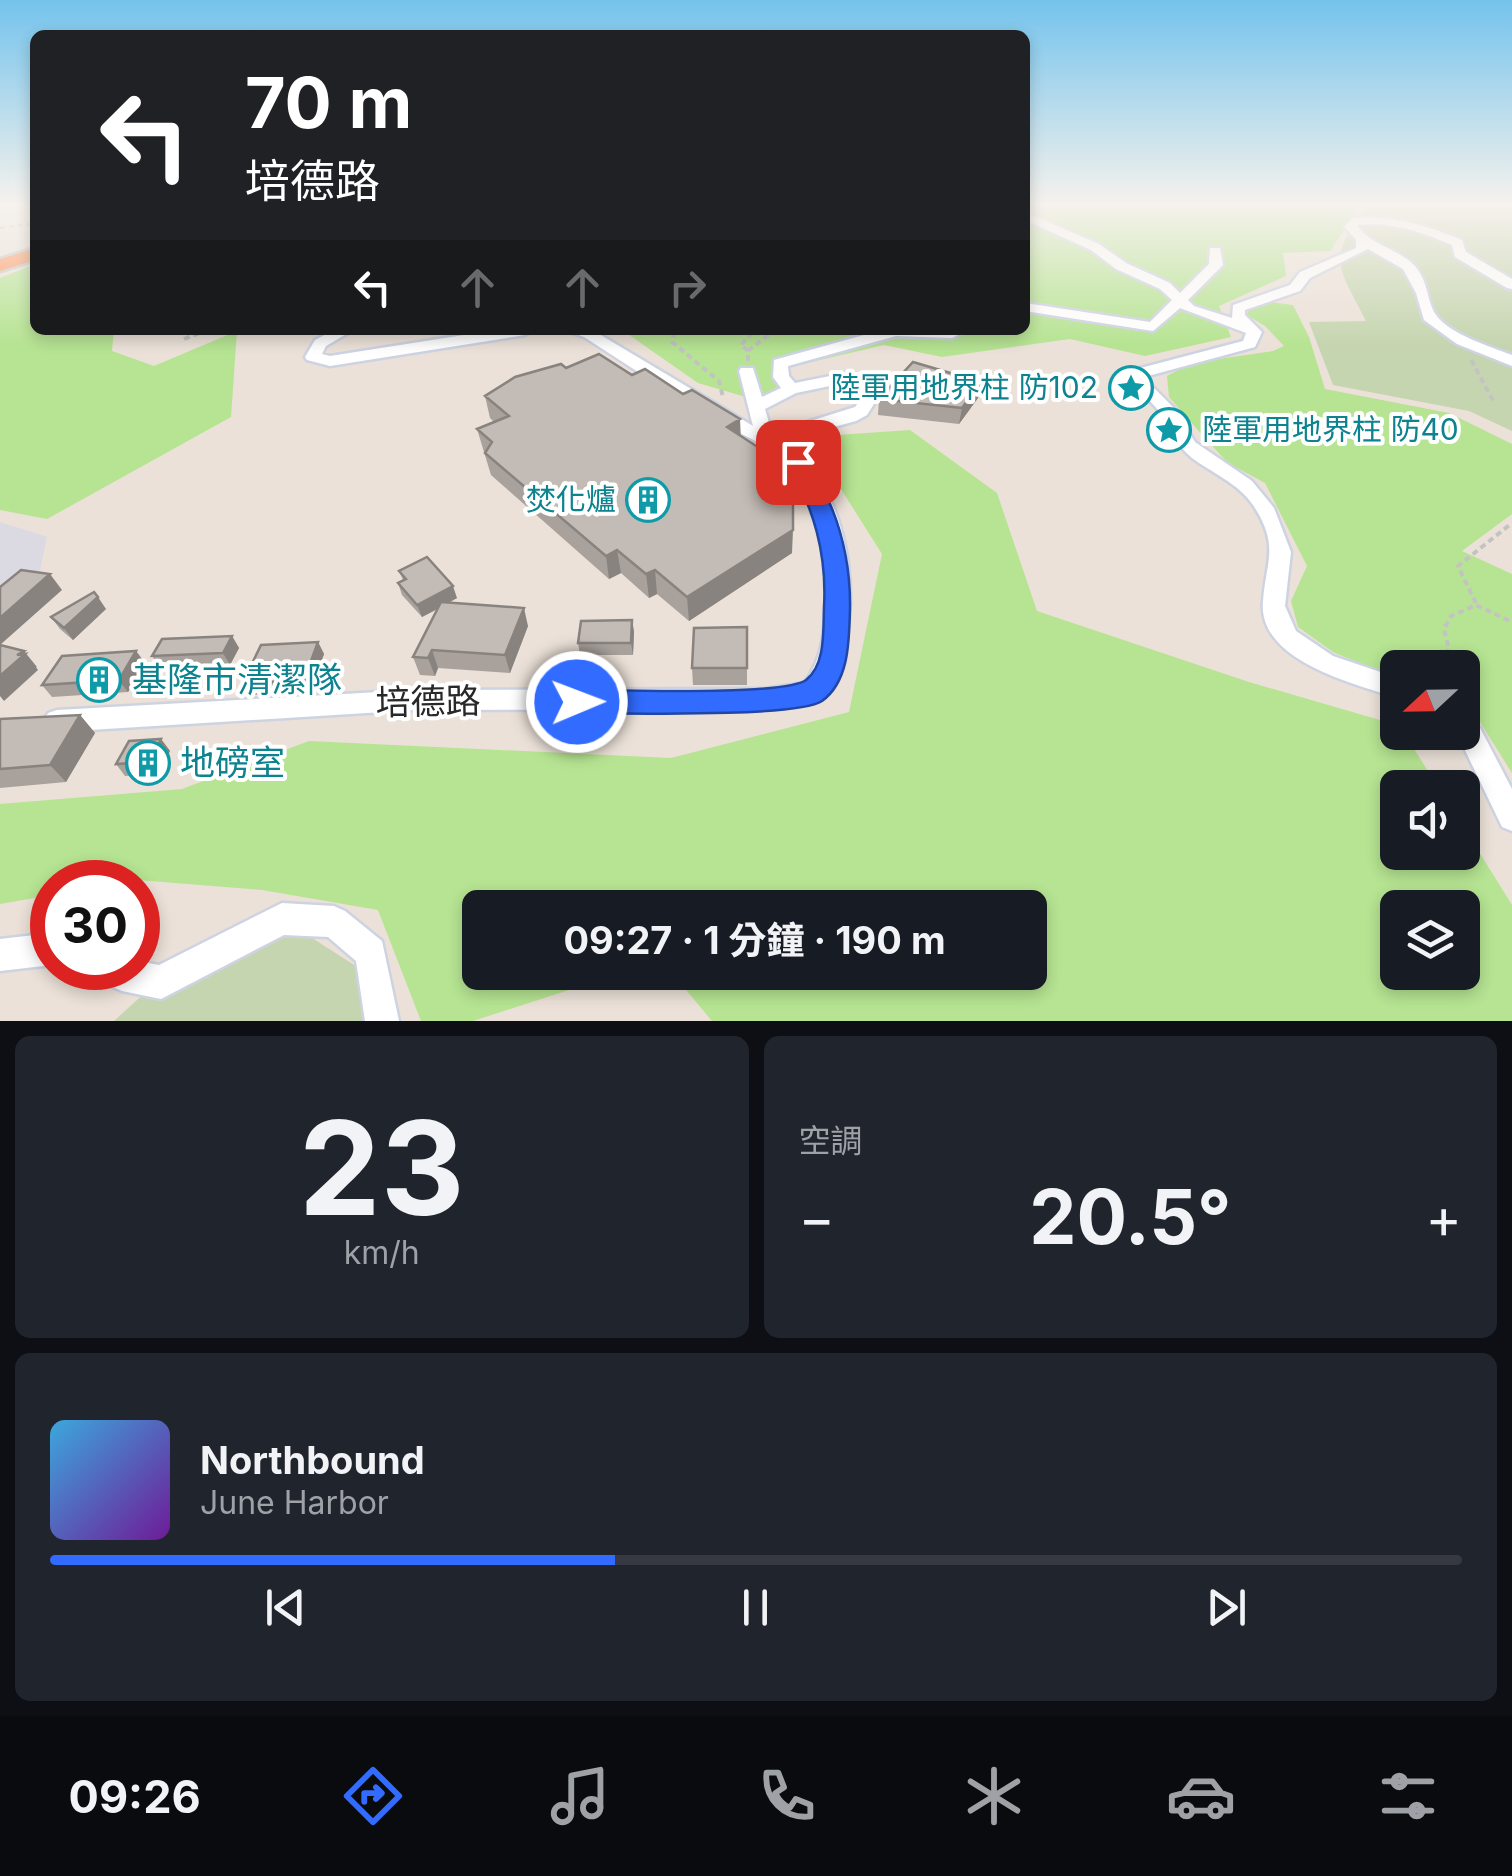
<!DOCTYPE html>
<html lang="zh-TW">
<meta charset="utf-8">
<style>
:root{--surface:#171b24;--page:#20242c;--text:#f1f3f6;--muted:#9ea1a6;--line:#363941;--accent:#316bff}
body{margin:0;font-family:Inter,"Noto Sans TC",sans-serif;background:var(--page);color:var(--text);height:100vh;display:flex;flex-direction:column;font-size:38px;white-space:nowrap}
*{box-sizing:border-box;margin:0}
p{font-size:32px;color:var(--muted)}
.icon{flex:none;width:55px;height:55px;fill:none;stroke:currentColor;stroke-width:2;stroke-linecap:round;stroke-linejoin:round}
.map{position:relative;height:1021px;overflow:hidden}
.sheet{display:flex;flex-direction:column;gap:15px;padding:15px;background:#0d0f14;flex:1}
.sheet>*{flex:none}
.banner{position:absolute;left:30px;top:30px;width:1000px;height:305px;border-radius:15px;box-shadow:0 5px 15px #0003;background:#202124;color:#fff;overflow:hidden}
.needle{width:65px;rotate:248deg}
.buttons{position:absolute;left:1380px;top:650px;display:grid;gap:20px}
.buttons a{display:grid;place-items:center;width:100px;height:100px;border-radius:15px;background:var(--surface);box-shadow:0 5px 15px #0003;font-size:50px}
.speed{position:absolute;left:30px;top:860px;display:flex;gap:20px;font-size:50px;font-weight:700;text-align:center}
.speed>*{display:grid;place-content:center;width:130px;height:130px;border-radius:50%;background:var(--surface);box-shadow:0 5px 15px #0003;line-height:1}
.speed .limit{border:15px solid #d22;background:#fff;color:#111}
.pin{position:absolute;display:grid;place-items:center;width:85px;height:85px;color:#fff;margin:-42px;border-radius:20px;box-shadow:0 5px 15px #0006}
.me{position:absolute;width:110px;margin:-55px;rotate:89deg;stroke-linejoin:round;filter:drop-shadow(0 0 8px #0008)}
.turn{display:flex;align-items:center;gap:35px;height:210px;padding:0 50px;font-size:45px}
.turn .icon{width:130px;height:130px;stroke-width:2.5}
.turn b{display:block;font-size:70px;line-height:85px}
.lanes{display:flex;align-items:center;height:95px;padding:0 50px;background:#0003;justify-content:center;gap:50px;direction:ltr}
.lanes .off{opacity:.35}
.big{font-size:75px;font-weight:700;line-height:1.1}
.sheet .card{flex:1;display:flex;flex-direction:column;justify-content:center;gap:15px;min-width:0;padding:0 35px;border-radius:15px;background:var(--page)}
.sheet .dial{align-items:center;gap:0}
.dial b{font-size:130px;line-height:1}
.song{display:flex;align-items:center;gap:30px}
.cover{width:120px;height:120px;border-radius:15px;background:linear-gradient(135deg,hsl(200 70% 55%),hsl(280 70% 35%))}
.played{height:10px;border-radius:5px;background:linear-gradient(90deg,var(--accent) 40%,var(--line) 40%)}
.keys{display:flex;justify-content:space-around;direction:ltr}
.heat{display:flex;justify-content:space-between;align-items:center;font-size:55px;direction:ltr}
.sheet .tiles{flex:1;display:grid;gap:15px;grid-template-columns:1fr 1fr}
.card:last-child{grid-column:span 2}
.trip{position:absolute;left:462px;top:890px;width:585px;height:100px;border-radius:15px;background:var(--surface);box-shadow:0 5px 15px #0003;font-weight:700;line-height:100px;text-align:center}
.tab-bar{display:flex;height:160px;justify-content:space-around;align-items:center;background:#090b0e;color:var(--muted)}
.tab-bar .icon{width:70px;height:70px}
.tab-bar .on{color:var(--accent)}
.tab-bar b{font-size:45px;color:var(--text)}
.map>svg:first-child{display:block}
.industrial{fill:#dbdae3}
.green{fill:#b6e492;fill-rule:evenodd}
.cemetery{fill:#c5d5af}
.lines{fill:none;stroke-linecap:round;stroke-linejoin:round}
.minor-casing{stroke:#ced3e2;stroke-width:5}
.highway-casing{stroke:#c3c3c3;stroke-width:5}
.path-far1{stroke:#c3c3c3;stroke-width:2.5;stroke-dasharray:5 4;stroke-linecap:butt}
.path{stroke:#c3c3c3;stroke-width:4;stroke-dasharray:6 4;stroke-linecap:butt}
.minor{fill:#fff;fill-rule:evenodd}
.highway{fill:#ff8b4f;fill-rule:evenodd}
.wall{fill:#a8a19c}
.shaded-wall{fill:#88837f}
.building{fill:#c3bbb5;stroke:#88837f;stroke-width:2.5}
.route{fill:#316bff;stroke:#2046a6;stroke-width:2.5}
.labels{text-anchor:middle;stroke-width:8;stroke-linejoin:round;paint-order:stroke}
.culture-label{font-size:30px;fill:#0d838f;stroke:#fff;text-anchor:end}
.near-culture-label{font-size:35px;fill:#0d838f;stroke:#fff;text-anchor:start}
.near-street-label{font-size:35px;fill:#282828;stroke:#fff}
</style>
<div class="map">
<svg width="1512" height="1021" viewBox="0 0 1512 1021">
<rect width="100%" height="100%" fill="#ebe1d8"/>
<path class="industrial" d="M 0,522 L 47,537 L 39,575 L 0,603 Z"/>
<path class="green" d="M 1025,203 L 1363,203 L 1330,251 L 1283,253 L 1286,276 L 1219,306 L 1231,337 L 1145,356 L 1070,339 L 942,357 L 884,345 L 777,370 L 777,406 L 698,383 L 622,330 L 1025,330 Z
M 35,264 L 35,330 L 114,330 L 112,351 L 154,366 L 237,331 L 231,417 L 47,519 L 0,510 L 0,278 Z
M 1270,302 L 1293,305 L 1309,337 L 1325,389 L 1449,413 L 1512,444 L 1512,514 L 1462,551 L 1512,574 L 1512,773 L 1473,711 L 1463,706 L 1462,668 L 1398,668 L 1397,679 L 1333,652 L 1298,627 L 1291,601 L 1307,566 L 1265,483 L 1228,463 L 1204,437 L 1169,397 L 1167,376 L 1191,363 L 1273,351 L 1284,346 L 1265,326 L 1247,315 L 1249,308 Z
M 910,430 L 997,493 L 1037,611 L 1249,682 L 1397,725 L 1398,732 L 1404,733 L 1438,787 L 1398,788 L 1398,852 L 1462,852 L 1463,826 L 1512,905 L 1512,1021 L 712,1021 L 672,973 L 1030,972 L 1030,908 L 480,908 L 480,972 L 621,973 L 473,1021 L 421,1021 L 378,910 L 262,890 L 138,880 L 52,882 L 52,895 L 0,904 L 0,804 L 182,789 L 309,741 L 671,758 L 849,712 L 882,554 L 808,437 ZM 1398,908 L 1462,908 L 1462,972 L 1398,972 Z"/>
<path class="cemetery" d="M 1371,203 L 1499,203 L 1512,207 L 1512,431 L 1469,411 L 1333,385 L 1309,322 L 1366,321 C 1336,262 1326,258 1371,203 Z
M 295,927 L 365,972 L 370,1021 L 114,1021 L 171,969 Z"/>
<g class="lines">
<g class="minor-casing">
<path id="minor" d="M 1025,212 L 1099,244 L 1126,263 L 1170,283 L 1180,293 L 1209,264 L 1210,248 L 1220,248 L 1223,265 L 1188,300 L 1194,306 L 1232,318 L 1233,305 L 1290,285 L 1300,272 L 1356,248 L 1356,239 L 1344,227 L 1353,218 C 1392,214 1427,226 1462,240 L 1466,252 L 1512,279 L 1512,289 L 1507,288 L 1455,257 L 1452,245 C 1422,232 1391,221 1357,225 C 1370,245 1397,248 1414,265 C 1429,281 1426,300 1436,315 C 1449,334 1491,347 1512,355 L 1512,366 L 1457,344 L 1424,320 L 1416,293 L 1403,269 L 1368,249 L 1310,278 L 1300,291 L 1245,310 L 1245,315 L 1262,332 L 1255,347 L 1148,376 L 1151,385 L 1175,409 L 1195,442 L 1252,481 L 1274,508 L 1291,552 L 1285,606 L 1296,631 L 1333,656 L 1398,678 L 1398,698 C 1355,684 1257,661 1263,601 C 1266,560 1280,546 1253,505 C 1238,483 1212,473 1192,458 C 1176,445 1172,430 1161,414 C 1152,401 1139,393 1132,378 L 1133,370 L 1243,341 L 1246,333 L 1180,308 L 1153,331 L 1025,311 L 1025,303 L 1150,322 L 1172,300 L 1160,289 L 1116,269 L 1091,250 L 1025,220 Z
M 334,330 L 353,330 L 326,346 L 322,354 L 330,356 L 496,330 L 533,330 L 525,335 L 330,366 L 307,360 L 305,357 L 315,340 Z
M 564,330 L 594,331 L 753,426 L 739,371 L 741,368 L 753,368 L 762,397 L 781,388 L 773,377 L 774,360 L 882,330 L 968,330 L 952,338 L 896,336 L 788,366 L 789,376 L 795,383 L 850,372 L 874,380 L 879,396 L 867,415 L 856,421 L 782,441 C 856,487 871,633 820,699 L 765,709 L 415,710 L 57,732 L 48,729 L 44,721 L 48,713 L 57,710 L 415,690 L 765,689 L 804,683 C 824,658 825,627 826,596 C 827,550 820,486 780,456 C 757,439 730,430 706,415 C 665,390 625,363 584,337 ZM 849,382 L 860,387 L 863,396 L 855,407 L 772,433 L 765,409 L 796,393 Z
M 1462,718 L 1480,728 L 1512,789 L 1512,831 L 1502,827 L 1462,744 L 1451,732 L 1462,732 Z
M 282,903 L 334,906 L 345,911 L 382,941 L 399,1021 L 365,1021 L 356,961 L 328,937 L 284,935 L 161,999 L 122,991 L 96,980 L 92,968 L 138,968 L 138,961 L 159,965 Z
M 52,933 L 52,965 L 0,971 L 0,939 Z"/>
</g>
<g class="highway-casing">
<path id="highway" d="M 35,248 L 35,260 L 0,271 L 0,259 Z"/>
</g>
<path class="path-far1" d="M 1323,203 L 1337,223
M 0,228 L 28,224 L 35,228
M 195,334 L 206,330
M 674,334 L 675,330
M 751,334 L 755,330
M 769,334 L 774,330"/>
<path class="path" d="M 675,332 L 672,342 L 719,381 L 723,397
M 184,339 L 202,332
M 748,351 L 741,345 L 753,332
M 1471,360 L 1495,404
M 748,361 L 748,351 L 772,332
M 1476,603 L 1458,566 L 1512,523
M 1385,663 L 1437,656 L 1449,650 L 1444,629 L 1451,616 L 1476,605 L 1512,622"/>
<use href="#minor" class="minor"/>
<use href="#highway" class="highway"/>
</g>
<path class="wall" d="M 566,368 L 632,375 L 741,436 L 772,474 L 789,486 L 792,553 L 689,621 L 657,594 L 649,598 L 621,573 L 609,579 L 491,475 L 477,429 L 494,422 L 490,418 L 485,396 Z
M 981,382 L 978,398 L 959,424 L 878,415 L 879,399 Z
M 399,571 L 457,598 L 450,602 L 528,626 L 510,673 L 438,668 L 435,676 L 420,675 L 413,657 L 438,609 L 422,617 L 402,595 L 398,583 L 403,580 Z
M 106,609 L 73,640 L 60,629 L 51,617 Z
M 632,620 L 634,632 L 633,655 L 580,655 L 578,643 Z
M 747,627 L 747,685 L 693,685 L 692,668 Z
M 232,636 L 239,648 L 230,665 L 160,668 L 152,656 Z
M 318,642 L 324,654 L 310,692 L 249,695 L 242,684 Z
M 136,651 L 145,663 L 128,692 L 52,697 L 42,685 Z
M 80,715 L 95,733 L 66,782 L 0,788 L 0,719 Z
M 161,739 L 170,751 L 158,774 L 125,776 L 116,764 Z"/>
<path class="shaded-wall" d="M 981,382 L 978,398 L 959,424 L 962,408 Z
M 740,419 L 741,441 L 727,427 Z
M 773,457 L 772,480 L 762,462 Z
M 789,486 L 789,509 L 780,491 Z
M 793,530 L 792,553 L 689,621 L 687,597 Z
M 617,550 L 621,573 L 609,579 L 606,556 Z
M 655,570 L 657,594 L 649,598 L 646,574 Z
M 50,574 L 62,590 L 0,645 L 0,618 Z
M 453,586 L 457,598 L 422,617 L 417,605 Z
M 98,597 L 106,609 L 73,640 L 64,628 Z
M 524,608 L 528,626 L 510,673 L 505,655 Z
M 632,620 L 634,632 L 633,655 L 631,643 Z
M 232,636 L 239,648 L 230,665 L 223,653 Z
M 318,642 L 324,654 L 310,692 L 304,680 Z
M 432,650 L 438,668 L 435,676 L 428,658 Z
M 24,651 L 37,667 L 36,667 L 38,670 L 4,701 L 0,696 L 0,676 L 17,655 Z
M 136,651 L 145,663 L 128,692 L 119,680 Z
M 80,715 L 95,733 L 66,782 L 50,765 Z
M 161,739 L 170,751 L 158,774 L 149,762 Z"/>
<path class="building" d="M 599,354 L 632,375 L 645,369 L 683,394 L 692,390 L 740,419 L 727,427 L 773,457 L 762,462 L 770,467 L 765,469 L 789,486 L 780,491 L 793,501 L 793,530 L 687,597 L 655,570 L 646,574 L 617,550 L 606,556 L 485,453 L 492,442 L 477,429 L 509,416 L 485,396 L 515,377 L 561,364 L 566,368 Z
M 913,362 L 981,382 L 962,408 L 879,399 Z
M 427,557 L 453,586 L 417,605 L 398,583 L 406,579 L 399,571 Z
M 21,570 L 50,574 L 0,618 L 0,587 Z
M 94,592 L 98,597 L 64,628 L 51,617 Z
M 441,602 L 524,608 L 505,655 L 432,650 L 428,658 L 413,657 Z
M 632,620 L 631,643 L 578,643 L 581,621 Z
M 747,627 L 747,668 L 692,668 L 694,628 Z
M 232,636 L 223,653 L 152,656 L 162,639 Z
M 318,642 L 304,680 L 242,684 L 261,645 Z
M 0,645 L 24,651 L 17,655 L 25,654 L 0,676 Z
M 136,651 L 119,680 L 42,685 L 62,656 Z
M 80,715 L 50,765 L 0,769 L 0,719 Z
M 161,739 L 149,762 L 116,764 L 129,741 Z"/>
<linearGradient id="sky" x2="0" y2="1"><stop stop-color="#74c3ec"/><stop offset="0.59" stop-color="#f6f2ed"/><stop offset="1" stop-color="#f6f2ed" stop-opacity="0"/></linearGradient>
<rect width="1512" height="346" fill="url(#sky)"/>
<path class="route" d="M 798,455 L 805,457 C 836,504 851,553 850,609 C 849,638 850,681 822,701 C 796,718 618,713 577,713 L 567,710 L 563,702 L 567,693 L 577,690 C 614,690 785,696 806,680 C 826,664 823,630 824,607 C 827,554 814,508 787,462 Z"/>
<defs>
<g id="sight-ring" transform="scale(2.25)"><circle r="9.5" fill="#fff" stroke="#0f9aa8" stroke-width="1.5"/><path d="M0-6L1.8-2.2L6-1.7L2.9 1.2L3.7 5.4L0 3.3L-3.7 5.4L-2.9 1.2L-6-1.7L-1.8-2.2Z" fill="#0f9aa8"/></g>
<g id="building-ring" transform="scale(2.25)"><circle r="9.5" fill="#fff" stroke="#0f9aa8" stroke-width="1.5"/><path d="M-4-6H4V6H1V3H-1V6H-4ZM-2.5-4.3h1.7v1.8h-1.7ZM.8-4.3h1.7v1.8H.8ZM-2.5-1h1.7V.8h-1.7ZM.8-1h1.7V.8H.8Z" fill="#0f9aa8"/></g>
</defs>
<g fill-rule="evenodd">
<use href="#sight-ring" x="1131" y="388"/>
<use href="#sight-ring" x="1169" y="430"/>
<use href="#building-ring" x="648" y="500"/>
<use href="#building-ring" x="99" y="680"/>
<use href="#building-ring" x="148" y="763"/>
</g>
<g class="labels">
<g class="culture-label">
<text x="1098" y="398">陸軍用地界柱 防102</text>
<text x="1202" y="440" text-anchor="start">陸軍用地界柱 防40</text>
<text x="616" y="510">焚化爐</text>
</g>
<g class="near-culture-label">
<text x="132" y="692">基隆市清潔隊</text>
<text x="180" y="775">地磅室</text>
</g>
<g class="near-street-label">
<text transform="translate(428 702) rotate(-1)" y="12">培德路</text>
</g>
</g>
</svg>
<div class="buttons">
<a><svg class="needle" viewBox="-14 -14 28 28"><path d="M0-13l5 13h-10z" fill="#e53935"/><path d="M0 13l5-13h-10z" fill="#9ea1a6"/></svg></a>
<a><svg class="icon" aria-label="sound" viewBox="0 0 24 24"><path d="M4 9h4l5-4v14l-5-4H4zM17 9q2 3 0 6"/></svg></a>
<a><svg class="icon" aria-label="layers" viewBox="0 0 24 24"><path d="M12 4l9 5-9 5-9-5zM3 14l9 5 9-5"/></svg></a>
</div>
<div class="speed"><div class="limit">30</div></div>
<div class="pin" style="left:798px;top:462px;background:#d93025"><svg class="icon" aria-label="arrive" viewBox="0 0 24 24"><path d="M6 21V4h12l-3 4 3 4H6"/></svg></div>
<svg class="me" style="left:577px;top:702px" viewBox="-20 -20 40 40"><circle r="17" fill="#316bff" stroke="#fff" stroke-width="3"/><path d="M0-11L8 9 0 5-8 9z" fill="#fff"/></svg>
<div class="trip">09:27 · 1 分鐘 · 190 m</div>
<div class="banner">
<div class="turn"><svg class="icon" aria-label="left" viewBox="0 0 24 24"><path d="M17 20v-9H6M10 6l-5 5 5 5"/></svg><div><b>70 m</b>培德路</div></div>
<div class="lanes"><svg class="icon" aria-label="left" viewBox="0 0 24 24"><path d="M17 20v-9H6M10 6l-5 5 5 5"/></svg><svg class="icon off" aria-label="ahead" viewBox="0 0 24 24"><path d="M12 20V5M6 11l6-6 6 6"/></svg><svg class="icon off" aria-label="ahead" viewBox="0 0 24 24"><path d="M12 20V5M6 11l6-6 6 6"/></svg><svg class="icon off" aria-label="right" viewBox="0 0 24 24"><path d="M7 20v-9h11M14 6l5 5-5 5"/></svg></div>
</div>
</div>
<section class="sheet">
<div class="tiles">
<div class="card dial"><b>23</b><p>km/h</p></div>
<div class="card"><p>空調</p>
<div class="heat"><a>−</a><b class="big">20.5°</b><a>+</a></div>
</div>
<div class="card">
<div class="song"><i class="cover"></i><div><b>Northbound</b><p>June Harbor</p></div></div>
<div class="played"></div>
<div class="keys"><svg class="icon" aria-label="previous" viewBox="0 0 24 24"><path d="M18 5L8 12l10 7zM5 5v14"/></svg><svg class="icon" aria-label="pause" viewBox="0 0 24 24"><path d="M8 5v14M16 5v14"/></svg><svg class="icon" aria-label="next" viewBox="0 0 24 24"><path d="M6 5l10 7-10 7zM19 5v14"/></svg></div>
</div>
</div>
</section>
<nav class="tab-bar">
<b>09:26</b>
<svg class="icon on" aria-label="directions" viewBox="0 0 24 24"><path d="M12 3l9 9-9 9-9-9zM9 14v-3h6M13 9l2 2-2 2"/></svg>
<svg class="icon" aria-label="music" viewBox="0 0 24 24"><path d="M9 18V5l10-2v13"/><circle cx="6" cy="18" r="3"/><circle cx="16" cy="16" r="3"/></svg>
<svg class="icon" aria-label="phone" viewBox="0 0 24 24"><path d="M5 4h4l2 5-3 2q2 4 5 5l2-3 5 2v4C11 20 4 13 5 4z"/></svg>
<svg class="icon" aria-label="climate" viewBox="0 0 24 24"><path d="M12 3v18M4 7l16 10M4 17L20 7"/></svg>
<svg class="icon" aria-label="car" viewBox="0 0 24 24"><path d="M5 17H2v-5l4-1 3-4h7l3 4 3 1v5h-3M9 17h6M6 11h13"/><circle cx="7" cy="17" r="2"/><circle cx="17" cy="17" r="2"/></svg>
<svg class="icon" aria-label="filters" viewBox="0 0 24 24"><path d="M4 7h16M4 17h16"/><circle cx="9" cy="7" r="2"/><circle cx="15" cy="17" r="2"/></svg>
</nav>
